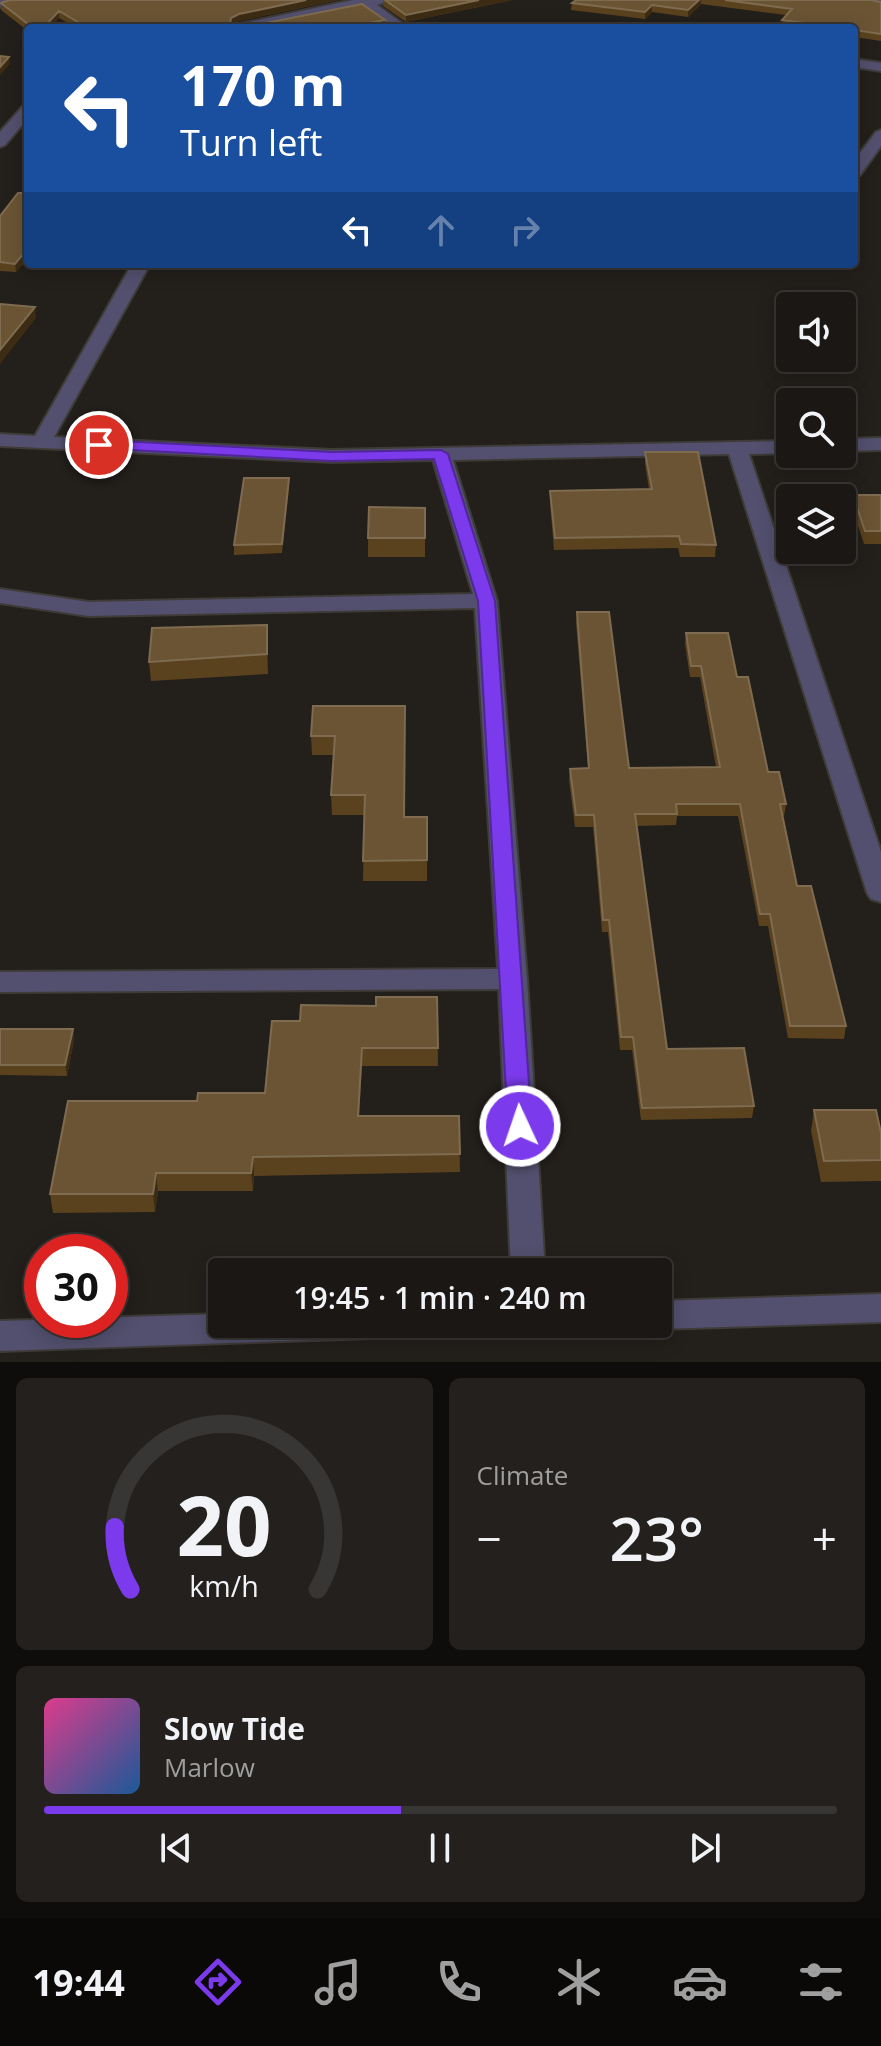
<!DOCTYPE html>
<meta charset="utf-8">
<style>
:root{--surface:#1a1714;--page:#23201d;--text:#f1f3f6;--muted:#9f9fa0;--line:#383634;--accent:#7c3aed}
body{margin:0;font-family:"Open Sans",sans-serif;background:var(--page);color:var(--text);height:100vh;display:flex;flex-direction:column;font-size:30px;white-space:nowrap}
*{box-sizing:border-box;margin:0}
p{font-size:26px;color:var(--muted)}
.icon{flex:none;width:44px;height:44px;fill:none;stroke:currentColor;stroke-width:2;stroke-linecap:round;stroke-linejoin:round}
.map{position:relative;height:1362px;overflow:hidden}
.side{display:flex;flex-direction:column;gap:16px;padding:16px;background:#0e0d0b;flex:1}
.side>*{flex:none}
.hud{position:absolute;left:24px;top:24px;width:834px;height:244px;border-radius:8px;box-shadow:0 4px 20px #0003,0 0 0 2px var(--line);background:#1a4fa0;color:#fff;overflow:hidden}
.tools{position:absolute;left:776px;top:292px;display:grid;gap:16px}
.tools a{display:grid;place-items:center;width:80px;height:80px;border-radius:8px;background:var(--surface);box-shadow:0 4px 20px #0003,0 0 0 2px var(--line);font-size:40px}
.speed{position:absolute;left:24px;top:1234px;display:flex;gap:16px;font-size:40px;font-weight:700;text-align:center}
.speed>*{display:grid;place-content:center;width:104px;height:104px;border-radius:50%;background:var(--surface);box-shadow:0 4px 20px #0003,0 0 0 2px var(--line);line-height:1}
.speed .limit{border:12px solid #d22;background:#fff;color:#111}
.pin{position:absolute;display:grid;place-items:center;width:68px;height:68px;color:#fff;margin:-34px;border:4px solid #fff;border-radius:50%;box-shadow:0 2px 8px #0007}
.me{position:absolute;width:88px;margin:-44px;rotate:357deg;stroke-linejoin:round;filter:drop-shadow(0 0 6px #0008)}
.turn{display:flex;align-items:center;gap:28px;height:168px;padding:0 24px;font-size:36px}
.turn .icon{width:104px;height:104px;stroke-width:2.5}
.turn b{display:block;font-size:56px;line-height:68px}
.lanes{display:flex;align-items:center;height:76px;padding:0 24px;background:#0003;justify-content:center;gap:40px;direction:ltr}
.lanes .off{opacity:.35}
.big{font-size:60px;font-weight:600;line-height:1.1}
.side .widget{flex:1;display:flex;flex-direction:column;justify-content:center;gap:12px;min-width:0;padding:0 28px;border-radius:12px;background:var(--page)}
.side .dial{align-items:center;gap:0}
.dial svg{height:208px;overflow:visible;fill:none;stroke:var(--line);stroke-width:7;stroke-linecap:round;text-anchor:middle}
.dial text{fill:var(--text);stroke:none}
.song{display:flex;align-items:center;gap:24px}
.cover{width:96px;height:96px;border-radius:12px;background:linear-gradient(135deg,hsl(330 70% 55%),hsl(210 70% 35%))}
.played{height:8px;border-radius:4px;background:linear-gradient(90deg,var(--accent) 45%,var(--line) 45%)}
.keys{display:flex;justify-content:space-around;direction:ltr}
.heat{display:flex;justify-content:space-between;align-items:center;font-size:44px;direction:ltr}
.side .tiles{flex:1;display:grid;gap:16px;grid-template-columns:1fr 1fr}
.widget:last-child{grid-column:span 2}
.trip{position:absolute;left:208px;top:1258px;width:464px;height:80px;border-radius:8px;background:var(--surface);box-shadow:0 4px 20px #0003,0 0 0 2px var(--line);font-weight:600;line-height:80px;text-align:center}
.menu{display:flex;height:128px;justify-content:space-around;align-items:center;background:#0a0908;color:var(--muted)}
.menu .icon{width:56px;height:56px}
.menu .current{color:var(--accent)}
.menu b{font-size:36px;color:var(--text)}
.map>svg:first-child{display:block}
.lines{fill:none;stroke-linecap:round;stroke-linejoin:round}
.minor-casing{stroke:#3f3b38;stroke-width:4}
.minor{fill:#52506e;fill-rule:evenodd}
.wall{fill:#5a421e}
.shaded-wall{fill:#3d2c14}
.building{fill:#6a5434;stroke:#7e6b50;stroke-width:2}
.route{fill:#7c3aed;stroke:#51269a;stroke-width:2}
</style>
<div class="map">
<svg width="881" height="1362" viewBox="0 0 881 1362">
<rect width="100%" height="100%" fill="#231f1b"/>
<g class="lines">
<g class="minor-casing">
<path id="minor" d="M 0,0 L 23,0 L 0,7 Z
M 353,0 L 391,0 L 377,5 L 409,28 L 393,28 L 363,8 L 261,28 L 233,28 L 240,24 Z
M 860,0 L 881,0 L 881,6 L 862,3 Z
M 854,59 L 881,63 L 881,71 L 854,67 Z
M 28,105 L 28,118 L 5,145 L 0,147 L 0,132 L 23,106 Z
M 881,130 L 881,146 L 860,175 L 854,177 L 854,161 L 876,132 Z
M 132,264 L 150,264 L 54,437 L 332,450 L 790,441 L 790,453 L 749,454 L 881,852 L 881,902 L 871,899 L 867,893 L 729,454 L 453,460 L 497,601 L 527,979 L 545,1272 L 511,1272 L 499,989 L 0,992 L 0,972 L 498,969 L 475,608 L 89,616 L 0,603 L 0,589 L 89,602 L 473,594 L 433,460 L 332,462 L 0,446 L 0,434 L 35,436 Z
M 881,438 L 881,450 L 842,451 L 842,439 Z
M 881,1294 L 881,1322 L 658,1329 L 645,1324 L 658,1324 L 658,1301 Z
M 222,1314 L 222,1324 L 389,1324 L 384,1334 L 372,1338 L 0,1351 L 0,1321 Z"/>
</g>
<use href="#minor" class="minor"/>
</g>
<path class="wall" d="M 10,0 L 339,0 L 239,21 L 236,23 L 261,24 L 385,20 L 385,26 L 378,28 L 77,28 L 59,18 L 50,28 L 28,28 L 28,31 L 1,10 L 1,3 Z
M 383,0 L 512,0 L 406,22 L 383,6 Z
M 576,0 L 871,0 L 881,2 L 881,41 L 854,37 L 854,28 L 791,28 L 781,27 L 782,20 L 786,15 L 701,4 L 688,17 L 652,12 L 645,19 L 571,10 L 572,3 Z
M 28,193 L 28,258 L 16,272 L 0,271 L 0,216 Z
M 645,452 L 716,545 L 715,557 L 680,557 L 678,548 L 554,550 L 550,503 L 550,491 L 649,489 L 645,464 Z
M 289,487 L 282,553 L 234,555 L 234,545 Z
M 853,495 L 881,495 L 881,544 L 864,544 L 852,507 Z
M 425,508 L 425,557 L 368,557 L 368,538 Z
M 577,612 L 629,768 L 716,767 L 700,677 L 690,677 L 685,644 L 686,633 L 737,677 L 768,772 L 786,804 L 784,816 L 783,816 L 797,886 L 846,1026 L 844,1039 L 788,1038 L 768,926 L 759,926 L 738,816 L 677,816 L 676,825 L 636,826 L 667,1049 L 754,1106 L 752,1118 L 641,1120 L 632,1050 L 620,1050 L 608,932 L 602,932 L 593,827 L 575,827 L 569,780 L 570,769 L 588,768 L 576,623 Z
M 268,643 L 268,674 L 151,681 L 149,662 Z
M 313,706 L 404,817 L 427,817 L 427,881 L 363,881 L 364,815 L 332,815 L 331,795 L 334,755 L 312,755 L 311,736 Z
M 437,997 L 438,1066 L 362,1066 L 359,1116 L 459,1116 L 460,1172 L 254,1176 L 253,1191 L 158,1191 L 155,1212 L 53,1213 L 50,1194 L 197,1101 L 265,1093 L 300,1021 L 376,1006 Z
M 0,1029 L 73,1029 L 74,1040 L 67,1076 L 0,1075 Z
M 814,1110 L 881,1133 L 881,1181 L 821,1182 L 811,1131 Z"/>
<path class="shaded-wall" d="M 306,0 L 339,0 L 239,21 L 232,25 L 231,28 L 231,18 L 239,14 Z
M 479,0 L 512,0 L 406,22 L 406,15 Z
M 699,0 L 701,0 L 701,4 L 688,17 L 688,10 Z
M 652,5 L 652,12 L 645,19 L 645,12 Z
M 59,11 L 59,18 L 50,28 L 43,28 Z
M 385,20 L 385,26 L 378,28 L 349,28 Z
M 9,57 L 10,64 L 0,75 L 0,67 Z
M 28,248 L 28,258 L 16,272 L 15,264 Z
M 35,307 L 36,318 L 0,364 L 0,350 Z
M 289,478 L 289,487 L 282,553 L 282,544 Z
M 267,625 L 268,643 L 268,674 L 267,654 Z
M 73,1029 L 74,1040 L 67,1076 L 65,1065 Z
M 362,1048 L 362,1066 L 358,1134 L 358,1116 Z
M 253,1157 L 254,1176 L 253,1191 L 251,1173 Z
M 156,1173 L 158,1191 L 155,1212 L 153,1194 Z"/>
<path class="building" d="M 10,0 L 306,0 L 239,14 L 231,18 L 230,23 L 261,24 L 362,4 L 385,20 L 349,27 L 351,28 L 88,28 L 59,11 L 43,28 L 33,28 L 1,3 Z
M 385,0 L 479,0 L 406,15 Z
M 576,0 L 699,0 L 688,10 L 652,5 L 645,12 L 572,3 Z
M 725,0 L 871,0 L 881,2 L 881,34 L 854,30 L 854,28 L 841,28 L 782,20 L 792,9 Z
M 0,56 L 9,57 L 0,67 Z
M 18,193 L 28,193 L 28,248 L 15,264 L 0,262 L 0,216 Z
M 0,304 L 35,307 L 0,350 Z
M 645,452 L 698,452 L 716,545 L 681,544 L 679,536 L 555,538 L 550,491 L 652,489 Z
M 244,478 L 289,478 L 282,544 L 234,545 Z
M 853,495 L 881,495 L 881,531 L 865,531 Z
M 369,507 L 425,508 L 425,538 L 368,538 Z
M 577,612 L 609,612 L 629,768 L 720,767 L 701,666 L 691,666 L 686,633 L 728,633 L 737,677 L 748,677 L 768,772 L 779,772 L 786,804 L 780,804 L 797,886 L 811,886 L 846,1026 L 790,1026 L 770,914 L 760,914 L 740,804 L 676,804 L 677,814 L 635,814 L 667,1049 L 744,1048 L 754,1106 L 642,1108 L 633,1037 L 621,1037 L 609,920 L 603,920 L 594,815 L 576,815 L 570,769 L 589,768 Z
M 267,625 L 267,654 L 149,662 L 152,628 Z
M 313,706 L 405,706 L 404,817 L 427,817 L 427,860 L 363,861 L 365,795 L 331,795 L 335,736 L 311,736 Z
M 376,997 L 437,997 L 438,1048 L 362,1048 L 358,1116 L 459,1116 L 460,1154 L 253,1157 L 251,1173 L 156,1173 L 153,1194 L 50,1194 L 68,1101 L 197,1101 L 198,1093 L 265,1093 L 272,1021 L 300,1021 L 301,1005 L 376,1006 Z
M 0,1029 L 73,1029 L 65,1065 L 0,1065 Z
M 814,1110 L 876,1110 L 881,1133 L 881,1160 L 824,1161 Z"/>
<path class="route" d="M 99,440 L 332,452 L 441,450 L 448,454 L 495,601 L 532,1126 L 529,1132 L 520,1135 L 512,1132 L 508,1126 L 478,601 L 434,459 L 332,461 L 93,448 L 91,445 Z"/>
</svg>
<div class="tools">
<a><svg class="icon" aria-label="sound" viewBox="0 0 24 24"><path d="M4 9h4l5-4v14l-5-4H4zM17 9q2 3 0 6"/></svg></a>
<a><svg class="icon" aria-label="search" viewBox="0 0 24 24"><circle cx="10" cy="10" r="6"/><path d="M15 15l6 6"/></svg></a>
<a><svg class="icon" aria-label="layers" viewBox="0 0 24 24"><path d="M12 4l9 5-9 5-9-5zM3 14l9 5 9-5"/></svg></a>
</div>
<div class="speed"><div class="limit">30</div></div>
<div class="pin" style="left:99px;top:445px;background:#d93025"><svg class="icon" aria-label="arrive" viewBox="0 0 24 24"><path d="M6 21V4h12l-3 4 3 4H6"/></svg></div>
<svg class="me" style="left:520px;top:1126px" viewBox="-20 -20 40 40"><circle r="17" fill="#7c3aed" stroke="#fff" stroke-width="3"/><path d="M0-11L8 9 0 5-8 9z" fill="#fff"/></svg>
<div class="trip">19:45 · 1 min · 240 m</div>
<div class="hud">
<div class="turn"><svg class="icon" aria-label="left" viewBox="0 0 24 24"><path d="M17 20v-9H6M10 6l-5 5 5 5"/></svg><div><b>170 m</b>Turn left</div></div>
<div class="lanes"><svg class="icon" aria-label="left" viewBox="0 0 24 24"><path d="M17 20v-9H6M10 6l-5 5 5 5"/></svg><svg class="icon off" aria-label="ahead" viewBox="0 0 24 24"><path d="M12 20V5M6 11l6-6 6 6"/></svg><svg class="icon off" aria-label="right" viewBox="0 0 24 24"><path d="M7 20v-9h11M14 6l5 5-5 5"/></svg></div>
</div>
</div>
<section class="side">
<div class="tiles">
<div class="widget dial"><svg viewBox="0 0 100 80">
<path d="M14 69A42 42 0 1 1 86 69"/>
<path d="M14 69A42 42 0 0 1 8 45" stroke="#7c3aed"/>
<text x="50" y="56" font-size="32" font-weight="700">20</text>
<text x="50" y="72" font-size="11">km/h</text>
</svg></div>
<div class="widget"><p>Climate</p>
<div class="heat"><a>−</a><b class="big">23°</b><a>+</a></div>
</div>
<div class="widget">
<div class="song"><i class="cover"></i><div><b>Slow Tide</b><p>Marlow</p></div></div>
<div class="played"></div>
<div class="keys"><svg class="icon" aria-label="previous" viewBox="0 0 24 24"><path d="M18 5L8 12l10 7zM5 5v14"/></svg><svg class="icon" aria-label="pause" viewBox="0 0 24 24"><path d="M8 5v14M16 5v14"/></svg><svg class="icon" aria-label="next" viewBox="0 0 24 24"><path d="M6 5l10 7-10 7zM19 5v14"/></svg></div>
</div>
</div>
</section>
<nav class="menu">
<b>19:44</b>
<svg class="icon current" aria-label="directions" viewBox="0 0 24 24"><path d="M12 3l9 9-9 9-9-9zM9 14v-3h6M13 9l2 2-2 2"/></svg>
<svg class="icon" aria-label="music" viewBox="0 0 24 24"><path d="M9 18V5l10-2v13"/><circle cx="6" cy="18" r="3"/><circle cx="16" cy="16" r="3"/></svg>
<svg class="icon" aria-label="phone" viewBox="0 0 24 24"><path d="M5 4h4l2 5-3 2q2 4 5 5l2-3 5 2v4C11 20 4 13 5 4z"/></svg>
<svg class="icon" aria-label="climate" viewBox="0 0 24 24"><path d="M12 3v18M4 7l16 10M4 17L20 7"/></svg>
<svg class="icon" aria-label="car" viewBox="0 0 24 24"><path d="M5 17H2v-5l4-1 3-4h7l3 4 3 1v5h-3M9 17h6M6 11h13"/><circle cx="7" cy="17" r="2"/><circle cx="17" cy="17" r="2"/></svg>
<svg class="icon" aria-label="filters" viewBox="0 0 24 24"><path d="M4 7h16M4 17h16"/><circle cx="9" cy="7" r="2"/><circle cx="15" cy="17" r="2"/></svg>
</nav>
